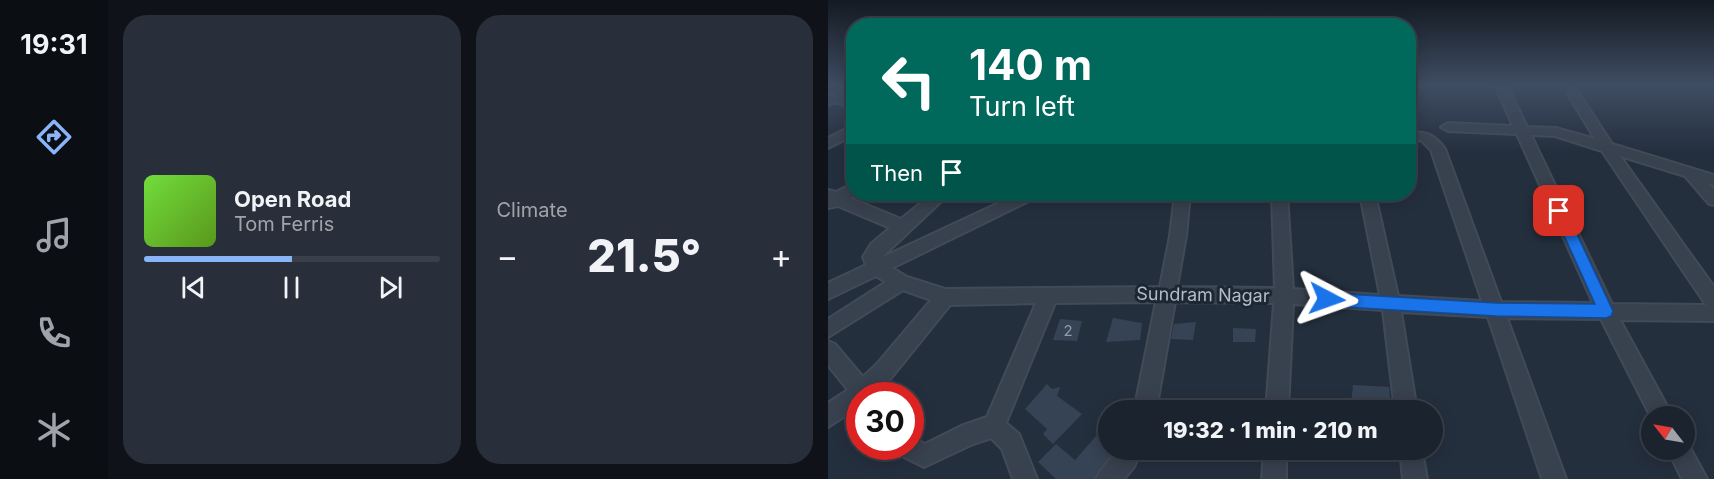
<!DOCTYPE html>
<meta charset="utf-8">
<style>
:root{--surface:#1b232e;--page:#282f3a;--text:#f1f3f6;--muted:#a0a4aa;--line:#39404a;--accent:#8ab4f8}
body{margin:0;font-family:Inter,sans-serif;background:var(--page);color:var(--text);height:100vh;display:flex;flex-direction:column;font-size:22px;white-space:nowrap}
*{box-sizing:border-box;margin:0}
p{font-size:20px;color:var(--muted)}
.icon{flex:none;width:33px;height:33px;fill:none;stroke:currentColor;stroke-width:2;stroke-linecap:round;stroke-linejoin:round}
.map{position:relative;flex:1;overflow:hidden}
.panel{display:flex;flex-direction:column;gap:15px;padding:15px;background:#0f1319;width:720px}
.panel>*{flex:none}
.banner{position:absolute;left:18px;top:18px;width:570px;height:183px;border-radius:24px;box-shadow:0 3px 15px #0003,0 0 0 2px var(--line);background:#00695c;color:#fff;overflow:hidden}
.needle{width:39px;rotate:301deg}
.fabs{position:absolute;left:813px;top:406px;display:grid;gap:12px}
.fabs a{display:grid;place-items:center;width:54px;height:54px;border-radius:50%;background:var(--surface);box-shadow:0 3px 15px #0003,0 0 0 2px var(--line);font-size:30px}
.speed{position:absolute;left:18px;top:382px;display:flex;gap:12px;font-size:30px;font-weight:700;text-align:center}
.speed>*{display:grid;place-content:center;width:78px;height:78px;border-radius:50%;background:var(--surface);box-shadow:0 3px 15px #0003,0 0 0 2px var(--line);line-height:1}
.speed .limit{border:9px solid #d22;background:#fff;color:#111}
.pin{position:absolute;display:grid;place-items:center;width:51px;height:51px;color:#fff;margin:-26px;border-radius:12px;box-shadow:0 3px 9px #0006}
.me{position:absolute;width:66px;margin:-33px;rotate:94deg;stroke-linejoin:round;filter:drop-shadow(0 0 4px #0008)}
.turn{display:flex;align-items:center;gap:21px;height:126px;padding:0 24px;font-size:27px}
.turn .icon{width:78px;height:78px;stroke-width:2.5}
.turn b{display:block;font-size:42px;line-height:51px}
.then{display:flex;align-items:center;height:57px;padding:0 24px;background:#0003;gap:12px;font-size:22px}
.big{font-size:45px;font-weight:800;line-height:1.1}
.panel .card{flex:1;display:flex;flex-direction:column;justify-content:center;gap:9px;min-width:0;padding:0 21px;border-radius:24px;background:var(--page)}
.song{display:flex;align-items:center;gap:18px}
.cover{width:72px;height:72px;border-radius:9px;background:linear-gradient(135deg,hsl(100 70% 55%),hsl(90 70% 35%))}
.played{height:6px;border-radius:3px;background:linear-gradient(90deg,var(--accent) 50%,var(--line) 50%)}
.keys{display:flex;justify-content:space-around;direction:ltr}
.heat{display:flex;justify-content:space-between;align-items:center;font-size:33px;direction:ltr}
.panel .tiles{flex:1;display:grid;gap:15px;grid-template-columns:repeat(2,1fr)}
.trip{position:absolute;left:270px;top:400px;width:345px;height:60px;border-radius:30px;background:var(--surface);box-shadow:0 3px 15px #0003,0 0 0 2px var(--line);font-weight:800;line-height:60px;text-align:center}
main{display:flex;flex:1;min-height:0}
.dock{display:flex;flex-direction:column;width:108px;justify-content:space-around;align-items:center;background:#0b0e12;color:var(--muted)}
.dock .icon{width:42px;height:42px}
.dock .current{color:var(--accent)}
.dock b{font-size:27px;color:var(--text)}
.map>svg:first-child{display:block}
.building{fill:#364354}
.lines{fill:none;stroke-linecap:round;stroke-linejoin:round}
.minor-casing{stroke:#414a57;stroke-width:4}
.minor{fill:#38414e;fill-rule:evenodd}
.route{fill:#1a73e8;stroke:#114b97;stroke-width:1.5}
.labels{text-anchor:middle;stroke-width:6;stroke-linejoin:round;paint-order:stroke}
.number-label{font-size:15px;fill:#929caa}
.street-label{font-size:18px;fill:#b4bcc9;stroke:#1d2633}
</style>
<main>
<nav class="dock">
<b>19:31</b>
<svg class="icon current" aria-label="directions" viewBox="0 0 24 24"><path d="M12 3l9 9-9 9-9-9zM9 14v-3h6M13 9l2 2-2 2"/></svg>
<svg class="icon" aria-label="music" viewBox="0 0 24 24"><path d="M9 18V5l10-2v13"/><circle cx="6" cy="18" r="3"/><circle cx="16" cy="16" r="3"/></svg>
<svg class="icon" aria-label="phone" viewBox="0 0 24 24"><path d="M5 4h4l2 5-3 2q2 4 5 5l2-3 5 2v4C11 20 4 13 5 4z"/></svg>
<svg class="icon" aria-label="climate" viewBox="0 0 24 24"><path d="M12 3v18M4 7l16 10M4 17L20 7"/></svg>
</nav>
<section class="panel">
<div class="tiles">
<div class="card">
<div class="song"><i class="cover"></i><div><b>Open Road</b><p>Tom Ferris</p></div></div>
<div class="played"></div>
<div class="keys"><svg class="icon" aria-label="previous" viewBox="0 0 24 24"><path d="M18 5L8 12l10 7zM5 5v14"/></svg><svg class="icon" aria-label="pause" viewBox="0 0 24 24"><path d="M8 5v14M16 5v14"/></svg><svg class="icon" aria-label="next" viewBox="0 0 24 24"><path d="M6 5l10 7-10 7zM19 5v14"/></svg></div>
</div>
<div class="card"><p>Climate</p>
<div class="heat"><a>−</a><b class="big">21.5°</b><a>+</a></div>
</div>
</div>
</section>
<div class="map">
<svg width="886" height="479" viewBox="0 0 886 479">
<rect width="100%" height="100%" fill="#242f3e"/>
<path class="building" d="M 285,318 L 314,323 L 312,340 L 278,342 Z
M 232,319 L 254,321 L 249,341 L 225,340 Z
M 368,322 L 365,340 L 343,339 L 346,324 Z
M 405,328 L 428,329 L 427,342 L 405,342 Z
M 219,384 L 224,389 L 232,387 L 229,396 L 254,414 L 225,444 L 215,434 L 219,429 L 197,409 Z
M 525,385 L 561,387 L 563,406 L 523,405 Z
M 269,435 L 280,445 L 280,450 L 287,451 L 270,470 L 266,479 L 228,479 L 210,462 L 228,444 L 247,460 Z"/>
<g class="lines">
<g class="minor-casing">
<path id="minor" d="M 21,85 L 26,85 L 26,92 L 16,97 L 26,101 L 26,110 L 7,102 L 0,105 L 0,96 Z
M 667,85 L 679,85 L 699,127 L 728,128 L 767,139 L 739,93 L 745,89 L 749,90 L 784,144 L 886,175 L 886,185 L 880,183 L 886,190 L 886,205 L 881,204 L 857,176 L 792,156 L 886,287 L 886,321 L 792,320 L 845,417 L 824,417 L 824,419 L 773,319 L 679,318 L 738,479 L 714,479 L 660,317 L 573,312 L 589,411 L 567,411 L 555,310 L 465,304 L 460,411 L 438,411 L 446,303 L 347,302 L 328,411 L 306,411 L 328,302 L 227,303 L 178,423 L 191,434 L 209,479 L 185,479 L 174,449 L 163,438 L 145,444 L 96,467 L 72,455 L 69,447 L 82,447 L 82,437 L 97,444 L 133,426 L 159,417 L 208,303 L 122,305 L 63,378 L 47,393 L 49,396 L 32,396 L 32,406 L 0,427 L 0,403 L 20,390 L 0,365 L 0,341 L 7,344 L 35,377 L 49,364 L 103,300 L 75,290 L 0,337 L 0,319 L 58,282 L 48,276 L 0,299 L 0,283 L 38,265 L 35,257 L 43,244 L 62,228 L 10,206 L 0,208 L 0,190 L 8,192 L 26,183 L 26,194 L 29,194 L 22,198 L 73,219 L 104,194 L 121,194 L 53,258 L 190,194 L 209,194 L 207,198 L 64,268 L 79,277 L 117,289 L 332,287 L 342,236 L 347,194 L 362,194 L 358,236 L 349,287 L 447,288 L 444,194 L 459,194 L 465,289 L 552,295 L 532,194 L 547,194 L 570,296 L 654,301 L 603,150 L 593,140 L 580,141 L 580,133 C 597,130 607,135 617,149 L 673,302 L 765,303 L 689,134 L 620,131 L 613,127 L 620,123 L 685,126 ZM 703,135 L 727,136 L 774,151 L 878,305 L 784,304 Z
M 26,125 L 26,135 L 0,148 L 0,138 Z
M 856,441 L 859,442 L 879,479 L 854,479 L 840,450 L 856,450 Z
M 290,450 L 313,450 L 306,467 L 296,479 L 268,479 L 272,471 Z
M 436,450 L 458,450 L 458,479 L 434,479 Z
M 572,450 L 594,450 L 599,479 L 575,479 Z"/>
</g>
<use href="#minor" class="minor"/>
</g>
<linearGradient id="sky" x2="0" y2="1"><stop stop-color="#141a22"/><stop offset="0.56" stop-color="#3f4d63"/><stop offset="1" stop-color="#3f4d63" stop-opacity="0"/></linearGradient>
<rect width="886" height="152" fill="url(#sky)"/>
<path class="route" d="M 731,206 L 738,211 L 785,311 L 783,316 L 778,318 L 668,316 L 499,306 L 493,304 L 491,299 L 493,295 L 499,293 L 668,303 L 767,304 L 725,211 Z"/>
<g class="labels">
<g class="number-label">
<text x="240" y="336">2</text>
</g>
<g class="street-label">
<text transform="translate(375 295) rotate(1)" y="6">Sundram Nagar</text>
</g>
</g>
</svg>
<div class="fabs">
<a><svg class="needle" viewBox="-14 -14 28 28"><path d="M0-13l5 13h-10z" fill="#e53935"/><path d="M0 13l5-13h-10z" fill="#a0a4aa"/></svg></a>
</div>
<div class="speed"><div class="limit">30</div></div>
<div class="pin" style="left:731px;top:211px;background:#d93025"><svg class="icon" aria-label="arrive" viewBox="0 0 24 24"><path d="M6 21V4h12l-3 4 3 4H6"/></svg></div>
<svg class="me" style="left:499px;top:299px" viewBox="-20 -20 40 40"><path d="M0-17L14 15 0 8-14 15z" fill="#1a73e8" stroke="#fff" stroke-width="4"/></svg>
<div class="trip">19:32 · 1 min · 210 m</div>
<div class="banner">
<div class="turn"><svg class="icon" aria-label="left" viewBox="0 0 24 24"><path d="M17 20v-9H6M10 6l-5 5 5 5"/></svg><div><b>140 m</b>Turn left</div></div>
<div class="then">Then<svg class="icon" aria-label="arrive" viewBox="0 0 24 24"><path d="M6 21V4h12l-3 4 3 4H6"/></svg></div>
</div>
</div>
</main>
